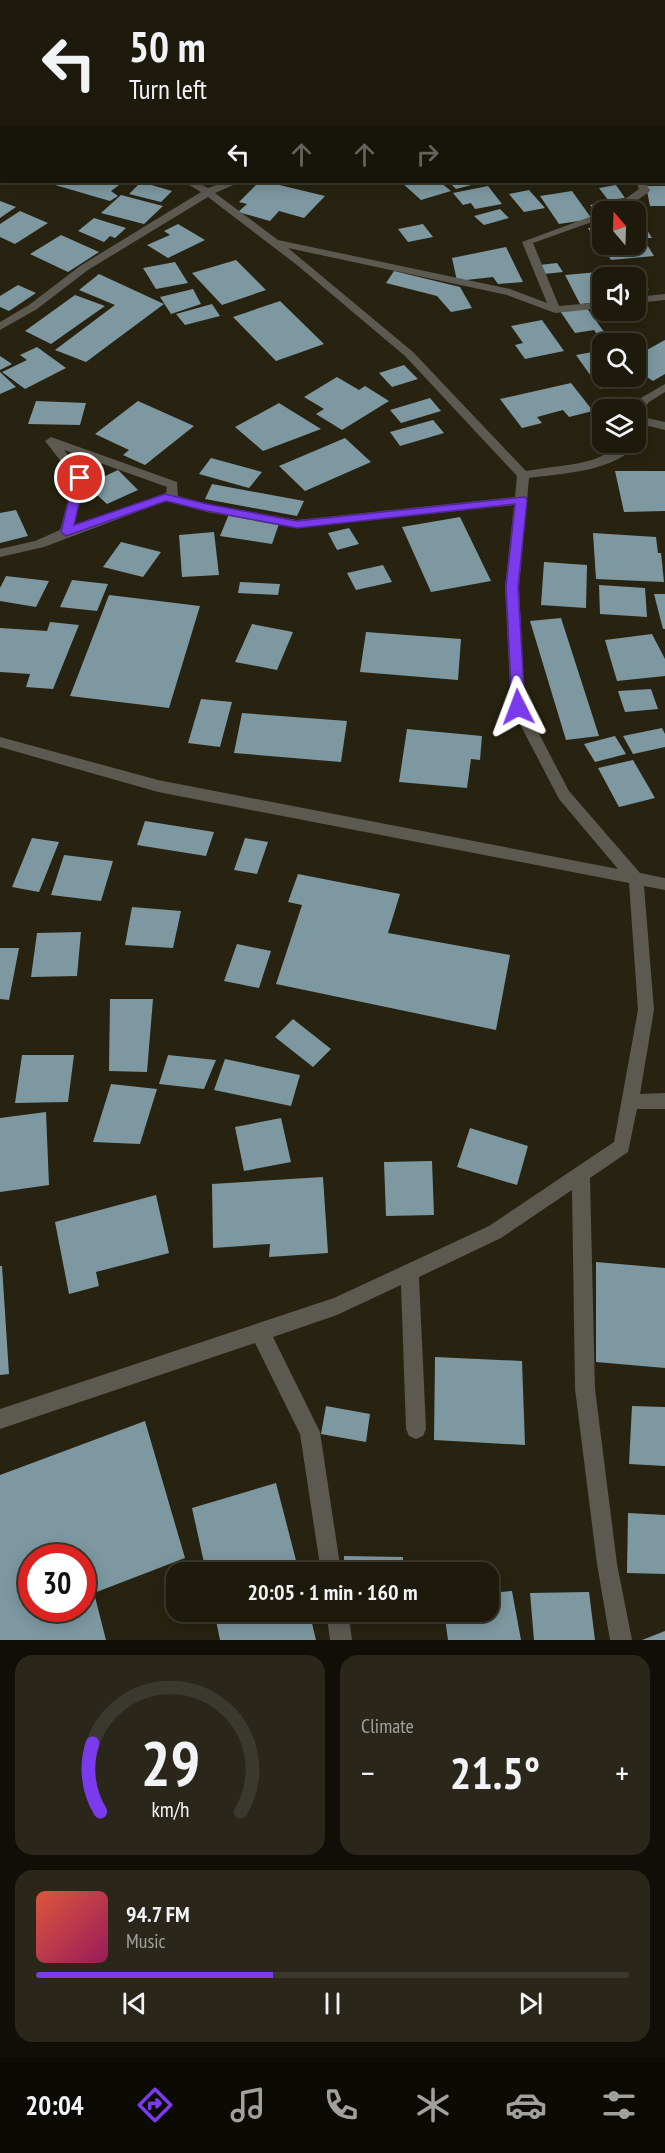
<!DOCTYPE html>
<meta charset="utf-8">
<style>
:root{--surface:#1d1a0c;--page:#2a271a;--text:#f1f3f6;--muted:#a0a19d;--line:#3b382d;--accent:#7c3aed}
body{margin:0;font-family:"PT Sans Narrow",sans-serif;background:var(--page);color:var(--text);height:100vh;display:flex;flex-direction:column;font-size:22px;white-space:nowrap}
*{box-sizing:border-box;margin:0}
p{font-size:20px;color:var(--muted)}
.icon{flex:none;width:33px;height:33px;fill:none;stroke:currentColor;stroke-width:2;stroke-linecap:round;stroke-linejoin:round}
.map{position:relative;height:1640px;overflow:hidden}
.sheet{display:flex;flex-direction:column;gap:15px;padding:15px;background:#100e07;flex:1}
.sheet>*{flex:none}
.hud{position:absolute;left:0px;top:0px;width:666px;height:183px;box-shadow:0 3px 15px #0003,0 0 0 2px var(--line);background:#1d1a0c;color:var(--text);overflow:hidden}
.needle{width:39px;rotate:341deg}
.tools{position:absolute;left:592px;top:201px;display:grid;gap:12px}
.tools a{display:grid;place-items:center;width:54px;height:54px;border-radius:12px;background:var(--surface);box-shadow:0 3px 15px #0003,0 0 0 2px var(--line);font-size:30px}
.speed{position:absolute;left:18px;top:1544px;display:flex;gap:12px;font-size:30px;font-weight:700;text-align:center}
.speed>*{display:grid;place-content:center;width:78px;height:78px;border-radius:50%;background:var(--surface);box-shadow:0 3px 15px #0003,0 0 0 2px var(--line);line-height:1}
.speed .limit{border:9px solid #d22;background:#fff;color:#111}
.pin{position:absolute;display:grid;place-items:center;width:51px;height:51px;color:#fff;margin:-26px;border:3px solid #fff;border-radius:50%;box-shadow:0 2px 6px #0007}
.me{position:absolute;width:66px;margin:-33px;rotate:357deg;stroke-linejoin:round;filter:drop-shadow(0 0 4px #0008)}
.turn{display:flex;align-items:center;gap:21px;height:126px;padding:0 30px;font-size:27px}
.turn .icon{width:78px;height:78px;stroke-width:2.5}
.turn b{display:block;font-size:42px;line-height:51px}
.lanes{display:flex;align-items:center;height:57px;padding:0 30px;background:#0003;justify-content:center;gap:30px;direction:ltr}
.lanes .off{opacity:.35}
.big{font-size:45px;font-weight:800;line-height:1.1}
.sheet .widget{flex:1;display:flex;flex-direction:column;justify-content:center;gap:9px;min-width:0;padding:0 21px;border-radius:18px;background:var(--page)}
.sheet .dial{align-items:center;gap:0}
.dial svg{height:156px;overflow:visible;fill:none;stroke:var(--line);stroke-width:7;stroke-linecap:round;text-anchor:middle}
.dial text{fill:var(--text);stroke:none}
.song{display:flex;align-items:center;gap:18px}
.cover{width:72px;height:72px;border-radius:9px;background:linear-gradient(135deg,hsl(10 70% 55%),hsl(330 70% 35%))}
.played{height:6px;border-radius:3px;background:linear-gradient(90deg,var(--accent) 40%,var(--line) 40%)}
.keys{display:flex;justify-content:space-around;direction:ltr}
.heat{display:flex;justify-content:space-between;align-items:center;font-size:33px;direction:ltr}
.sheet .tiles{flex:1;display:grid;gap:15px;grid-template-columns:1fr 1fr}
.widget:last-child{grid-column:span 2}
.trip{position:absolute;left:166px;top:1562px;width:333px;height:60px;border-radius:18px;background:var(--surface);box-shadow:0 3px 15px #0003,0 0 0 2px var(--line);font-weight:800;line-height:60px;text-align:center}
.menu{display:flex;height:96px;justify-content:space-around;align-items:center;background:#0c0a05;color:var(--muted)}
.menu .icon{width:42px;height:42px}
.menu .selected{color:var(--accent)}
.menu b{font-size:27px;color:var(--text)}
.map>svg:first-child{display:block}
.building{fill:#7d98a1;fill-rule:evenodd}
.lines{fill:none;stroke-linecap:round;stroke-linejoin:round}
.minor{fill:#5b5950;fill-rule:evenodd}
.route{fill:#7c3aed;stroke:#51269a;stroke-width:1.5}
</style>
<div class="map">
<svg width="665" height="1640" viewBox="0 0 665 1640">
<rect width="100%" height="100%" fill="#272310"/>
<path class="building" d="M 60,182 L 123,182 L 111,191 L 118,196 L 110,201 L 55,185 Z
M 141,182 L 172,191 L 161,202 L 129,194 Z
M 259,182 L 267,182 L 325,196 L 304,218 L 279,211 L 270,221 L 238,212 L 247,204 L 239,202 Z
M 401,182 L 440,182 L 451,191 L 421,200 Z
M 449,182 L 483,182 L 456,189 Z
M 616,185 L 625,198 L 608,200 L 599,188 Z
M 488,186 L 502,204 L 475,209 L 471,203 L 463,205 L 453,193 Z
M 646,186 L 665,186 L 665,206 L 650,206 Z
M 529,190 L 545,208 L 524,212 L 509,194 Z
M 572,191 L 592,219 L 559,224 L 540,196 Z
M 121,195 L 163,206 L 144,224 L 101,213 Z
M 0,201 L 16,207 L 0,218 Z
M 603,203 L 609,209 L 596,211 L 590,205 Z
M 500,209 L 509,218 L 484,225 L 474,216 Z
M 20,211 L 48,223 L 15,244 L 0,237 L 0,224 Z
M 94,218 L 126,228 L 115,238 L 110,236 L 104,242 L 78,231 Z
M 642,222 L 652,238 L 643,238 L 654,256 L 611,260 L 599,239 L 595,240 L 588,228 L 603,226 L 603,244 L 636,244 L 636,223 Z
M 178,224 L 205,240 L 168,258 L 147,245 L 170,235 L 164,231 Z
M 423,224 L 433,237 L 408,242 L 398,229 Z
M 61,235 L 99,252 L 68,272 L 30,254 Z
M 506,247 L 523,282 L 498,284 L 493,277 L 457,281 L 452,258 Z
M 236,260 L 266,290 L 222,305 L 192,273 Z
M 175,262 L 188,283 L 156,289 L 143,268 Z
M 557,263 L 563,272 L 544,274 L 539,265 Z
M 394,271 L 460,287 L 472,308 L 451,312 L 437,296 L 386,283 Z
M 609,271 L 612,278 L 603,278 L 603,302 L 580,304 L 565,275 Z
M 99,274 L 164,304 L 86,362 L 55,350 L 115,305 L 79,290 Z
M 639,276 L 649,290 L 636,292 L 636,277 Z
M 18,285 L 36,293 L 9,311 L 0,307 L 0,296 Z
M 193,289 L 201,304 L 171,314 L 160,297 Z
M 75,295 L 105,306 L 51,344 L 25,331 Z
M 280,301 L 324,344 L 276,361 L 233,317 Z
M 212,304 L 220,316 L 185,325 L 176,314 Z
M 586,307 L 610,340 L 602,341 L 594,330 L 575,333 L 560,311 Z
M 542,320 L 564,351 L 525,359 L 515,345 L 523,343 L 511,326 Z
M 665,340 L 665,374 L 653,381 L 636,370 L 636,356 Z
M 37,347 L 66,368 L 25,389 L 2,372 L 27,360 L 20,355 Z
M 603,350 L 603,376 L 634,376 L 638,382 L 600,389 L 576,355 Z
M 0,356 L 12,364 L 0,370 Z
M 404,365 L 418,379 L 392,387 L 379,373 Z
M 0,372 L 16,387 L 0,394 Z
M 337,377 L 359,390 L 365,386 L 389,401 L 342,430 L 316,414 L 324,409 L 304,397 Z
M 571,383 L 593,411 L 569,417 L 563,410 L 537,417 L 542,423 L 522,428 L 500,399 Z
M 430,398 L 441,411 L 401,423 L 390,410 Z
M 36,401 L 86,403 L 80,425 L 28,424 Z
M 138,401 L 194,426 L 145,465 L 123,455 L 129,450 L 95,434 Z
M 279,403 L 321,429 L 263,451 L 235,427 Z
M 433,420 L 444,433 L 400,446 L 390,432 Z
M 345,438 L 371,462 L 305,491 L 279,466 Z
M 211,458 L 262,472 L 249,488 L 199,474 Z
M 118,470 L 138,490 L 107,504 L 86,485 Z
M 615,471 L 665,471 L 665,511 L 624,512 Z
M 212,484 L 304,501 L 297,516 L 205,499 Z
M 16,510 L 28,536 L 0,543 L 0,513 Z
M 229,514 L 280,521 L 272,544 L 220,536 Z
M 460,517 L 491,581 L 431,592 L 402,527 Z
M 349,528 L 359,544 L 337,550 L 328,533 Z
M 214,532 L 219,575 L 182,577 L 179,535 Z
M 593,533 L 656,537 L 658,553 L 661,553 L 664,582 L 596,579 Z
M 121,542 L 161,552 L 143,577 L 103,567 Z
M 544,562 L 587,565 L 586,608 L 541,605 Z
M 383,565 L 392,582 L 356,590 L 347,573 Z
M 6,576 L 49,581 L 36,607 L 0,601 L 0,588 Z
M 72,580 L 108,584 L 97,611 L 60,607 Z
M 240,582 L 280,584 L 278,595 L 238,593 Z
M 599,585 L 645,588 L 647,617 L 600,614 Z
M 654,594 L 665,594 L 665,629 L 663,629 Z
M 109,595 L 200,606 L 169,708 L 70,696 Z
M 561,618 L 599,736 L 566,740 L 530,621 Z
M 50,622 L 79,625 L 53,689 L 26,687 L 30,674 L 0,672 L 0,628 L 47,631 Z
M 252,624 L 293,632 L 277,670 L 235,662 Z
M 366,632 L 461,639 L 458,680 L 360,672 Z
M 652,634 L 665,659 L 665,676 L 617,681 L 605,640 Z
M 651,689 L 658,709 L 625,712 L 618,691 Z
M 201,699 L 232,702 L 220,747 L 188,743 Z
M 242,713 L 347,721 L 341,762 L 234,753 Z
M 662,728 L 665,734 L 665,747 L 633,754 L 623,736 Z
M 407,729 L 482,736 L 480,760 L 471,759 L 467,788 L 399,782 Z
M 615,736 L 626,754 L 595,762 L 584,744 Z
M 633,760 L 655,798 L 619,807 L 598,768 Z
M 145,821 L 214,832 L 206,856 L 137,845 Z
M 32,838 L 59,842 L 39,892 L 12,887 Z
M 245,838 L 268,842 L 257,874 L 234,870 Z
M 64,855 L 113,861 L 101,901 L 51,895 Z
M 298,874 L 400,894 L 388,933 L 510,955 L 496,1030 L 276,984 L 302,905 L 288,902 Z
M 132,907 L 181,911 L 173,948 L 125,945 Z
M 81,932 L 77,976 L 31,977 L 37,933 Z
M 237,944 L 271,951 L 259,988 L 224,981 Z
M 0,948 L 19,948 L 9,1000 L 0,999 Z
M 110,999 L 153,999 L 147,1072 L 109,1071 Z
M 293,1019 L 331,1049 L 313,1067 L 275,1037 Z
M 22,1055 L 74,1055 L 68,1102 L 15,1103 Z
M 168,1055 L 216,1060 L 204,1089 L 159,1084 Z
M 225,1059 L 300,1075 L 291,1106 L 214,1090 Z
M 111,1084 L 157,1089 L 140,1144 L 93,1142 Z
M 46,1112 L 49,1185 L 0,1192 L 0,1118 Z
M 281,1118 L 291,1162 L 244,1171 L 235,1127 Z
M 470,1128 L 528,1146 L 517,1185 L 457,1167 Z
M 432,1161 L 434,1215 L 386,1216 L 384,1162 Z
M 323,1177 L 328,1253 L 269,1257 L 270,1244 L 213,1248 L 212,1184 Z
M 156,1195 L 169,1253 L 96,1272 L 99,1286 L 69,1294 L 55,1222 Z
M 596,1262 L 665,1268 L 665,1368 L 596,1362 Z
M 0,1266 L 2,1266 L 9,1374 L 0,1375 Z
M 435,1357 L 522,1361 L 525,1445 L 434,1440 Z
M 326,1406 L 370,1414 L 366,1442 L 321,1434 Z
M 632,1406 L 665,1407 L 665,1466 L 629,1464 Z
M 145,1421 L 185,1558 L 94,1593 L 106,1640 L 0,1640 L 0,1475 ZM 32,1557 L 82,1557 L 82,1608 L 32,1608 Z
M 276,1483 L 299,1572 L 206,1572 L 192,1508 Z
M 628,1513 L 665,1515 L 665,1574 L 627,1573 Z
M 344,1556 L 403,1557 L 403,1572 L 344,1572 Z
M 512,1591 L 521,1640 L 448,1640 L 444,1611 L 489,1611 L 489,1593 Z
M 589,1592 L 595,1640 L 534,1640 L 530,1593 Z
M 214,1611 L 309,1611 L 316,1640 L 220,1640 Z
M 343,1611 L 403,1611 L 403,1617 L 343,1616 Z
M 665,1631 L 665,1640 L 642,1640 Z"/>
<g class="lines">
<path class="minor" d="M 201,0 L 212,0 L 200,2 Z
M 418,0 L 426,0 L 417,2 Z
M 637,0 L 645,0 L 646,2 L 637,2 Z
M 664,35 L 665,35 L 665,41 L 664,41 Z
M 664,90 L 665,90 L 665,96 L 664,96 Z
M 0,94 L 2,94 L 2,100 L 0,100 Z
M 2,144 L 2,151 L 0,151 L 0,145 Z
M 184,182 L 196,182 L 208,188 L 225,182 L 237,182 L 236,184 L 215,193 L 278,240 L 510,289 L 547,303 L 522,242 L 603,212 L 603,218 L 533,243 L 559,306 L 603,302 L 603,308 L 555,313 L 507,295 L 288,248 L 413,352 L 526,471 C 548,467 571,466 592,460 C 608,455 621,442 636,442 L 636,439 L 640,442 C 615,472 564,473 529,478 L 519,587 L 525,707 L 569,791 L 640,873 L 665,878 L 665,890 L 644,886 L 654,1010 L 640,1094 L 665,1093 L 665,1109 L 637,1109 L 628,1152 L 590,1178 L 595,1389 L 617,1564 L 632,1640 L 610,1640 L 597,1564 L 575,1389 L 572,1190 L 501,1238 L 419,1277 L 426,1429 L 423,1436 L 416,1439 L 409,1436 L 406,1429 L 401,1285 L 337,1315 L 273,1337 L 320,1432 L 341,1572 L 321,1572 L 300,1434 L 255,1343 L 0,1429 L 0,1409 L 334,1298 L 489,1226 L 614,1142 L 638,1010 L 629,883 L 158,792 L 0,747 L 0,737 L 158,780 L 618,869 L 559,799 L 511,707 L 505,587 L 514,505 L 297,528 L 207,512 L 166,501 L 44,547 L 0,557 L 0,549 L 35,541 L 60,530 L 74,478 L 45,441 L 51,437 L 177,482 L 178,496 L 207,504 L 297,520 L 515,497 L 517,476 L 405,356 L 297,265 L 208,197 L 88,270 L 37,309 L 0,330 L 0,322 L 29,305 L 80,266 L 201,192 ZM 64,450 L 167,487 L 166,493 L 74,525 L 86,478 Z
M 636,182 L 644,182 L 650,190 L 649,192 L 620,212 L 607,212 L 639,189 Z
M 665,294 L 665,300 L 636,303 L 636,297 Z
M 665,384 L 665,392 L 649,402 L 638,416 L 665,422 L 665,430 L 636,423 L 636,410 L 633,410 L 641,398 Z
M 326,1611 L 348,1611 L 352,1640 L 330,1640 Z"/>
</g>
<path class="route" d="M 80,474 L 85,478 L 74,525 L 165,494 L 207,504 L 297,521 L 525,497 L 527,500 L 518,587 L 525,707 L 518,712 L 512,707 L 506,587 L 515,504 L 297,528 L 207,511 L 166,501 L 66,536 L 61,532 L 74,478 Z"/>
</svg>
<div class="tools">
<a><svg class="needle" viewBox="-14 -14 28 28"><path d="M0-13l5 13h-10z" fill="#e53935"/><path d="M0 13l5-13h-10z" fill="#a0a19d"/></svg></a>
<a><svg class="icon" aria-label="sound" viewBox="0 0 24 24"><path d="M4 9h4l5-4v14l-5-4H4zM17 9q2 3 0 6"/></svg></a>
<a><svg class="icon" aria-label="search" viewBox="0 0 24 24"><circle cx="10" cy="10" r="6"/><path d="M15 15l6 6"/></svg></a>
<a><svg class="icon" aria-label="layers" viewBox="0 0 24 24"><path d="M12 4l9 5-9 5-9-5zM3 14l9 5 9-5"/></svg></a>
</div>
<div class="speed"><div class="limit">30</div></div>
<div class="pin" style="left:80px;top:478px;background:#d93025"><svg class="icon" aria-label="arrive" viewBox="0 0 24 24"><path d="M6 21V4h12l-3 4 3 4H6"/></svg></div>
<svg class="me" style="left:518px;top:707px" viewBox="-20 -20 40 40"><path d="M0-17L14 15 0 8-14 15z" fill="#7c3aed" stroke="#fff" stroke-width="4"/></svg>
<div class="trip">20:05 · 1 min · 160 m</div>
<div class="hud">
<div class="turn"><svg class="icon" aria-label="left" viewBox="0 0 24 24"><path d="M17 20v-9H6M10 6l-5 5 5 5"/></svg><div><b>50 m</b>Turn left</div></div>
<div class="lanes"><svg class="icon" aria-label="left" viewBox="0 0 24 24"><path d="M17 20v-9H6M10 6l-5 5 5 5"/></svg><svg class="icon off" aria-label="ahead" viewBox="0 0 24 24"><path d="M12 20V5M6 11l6-6 6 6"/></svg><svg class="icon off" aria-label="ahead" viewBox="0 0 24 24"><path d="M12 20V5M6 11l6-6 6 6"/></svg><svg class="icon off" aria-label="right" viewBox="0 0 24 24"><path d="M7 20v-9h11M14 6l5 5-5 5"/></svg></div>
</div>
</div>
<section class="sheet">
<div class="tiles">
<div class="widget dial"><svg viewBox="0 0 100 80">
<path d="M14 69A42 42 0 1 1 86 69"/>
<path d="M14 69A42 42 0 0 1 10 34" stroke="#7c3aed"/>
<text x="50" y="56" font-size="32" font-weight="700">29</text>
<text x="50" y="72" font-size="11">km/h</text>
</svg></div>
<div class="widget"><p>Climate</p>
<div class="heat"><a>−</a><b class="big">21.5°</b><a>+</a></div>
</div>
<div class="widget">
<div class="song"><i class="cover"></i><div><b>94.7 FM</b><p>Music</p></div></div>
<div class="played"></div>
<div class="keys"><svg class="icon" aria-label="previous" viewBox="0 0 24 24"><path d="M18 5L8 12l10 7zM5 5v14"/></svg><svg class="icon" aria-label="pause" viewBox="0 0 24 24"><path d="M8 5v14M16 5v14"/></svg><svg class="icon" aria-label="next" viewBox="0 0 24 24"><path d="M6 5l10 7-10 7zM19 5v14"/></svg></div>
</div>
</div>
</section>
<nav class="menu">
<b>20:04</b>
<svg class="icon selected" aria-label="directions" viewBox="0 0 24 24"><path d="M12 3l9 9-9 9-9-9zM9 14v-3h6M13 9l2 2-2 2"/></svg>
<svg class="icon" aria-label="music" viewBox="0 0 24 24"><path d="M9 18V5l10-2v13"/><circle cx="6" cy="18" r="3"/><circle cx="16" cy="16" r="3"/></svg>
<svg class="icon" aria-label="phone" viewBox="0 0 24 24"><path d="M5 4h4l2 5-3 2q2 4 5 5l2-3 5 2v4C11 20 4 13 5 4z"/></svg>
<svg class="icon" aria-label="climate" viewBox="0 0 24 24"><path d="M12 3v18M4 7l16 10M4 17L20 7"/></svg>
<svg class="icon" aria-label="car" viewBox="0 0 24 24"><path d="M5 17H2v-5l4-1 3-4h7l3 4 3 1v5h-3M9 17h6M6 11h13"/><circle cx="7" cy="17" r="2"/><circle cx="17" cy="17" r="2"/></svg>
<svg class="icon" aria-label="filters" viewBox="0 0 24 24"><path d="M4 7h16M4 17h16"/><circle cx="9" cy="7" r="2"/><circle cx="15" cy="17" r="2"/></svg>
</nav>
